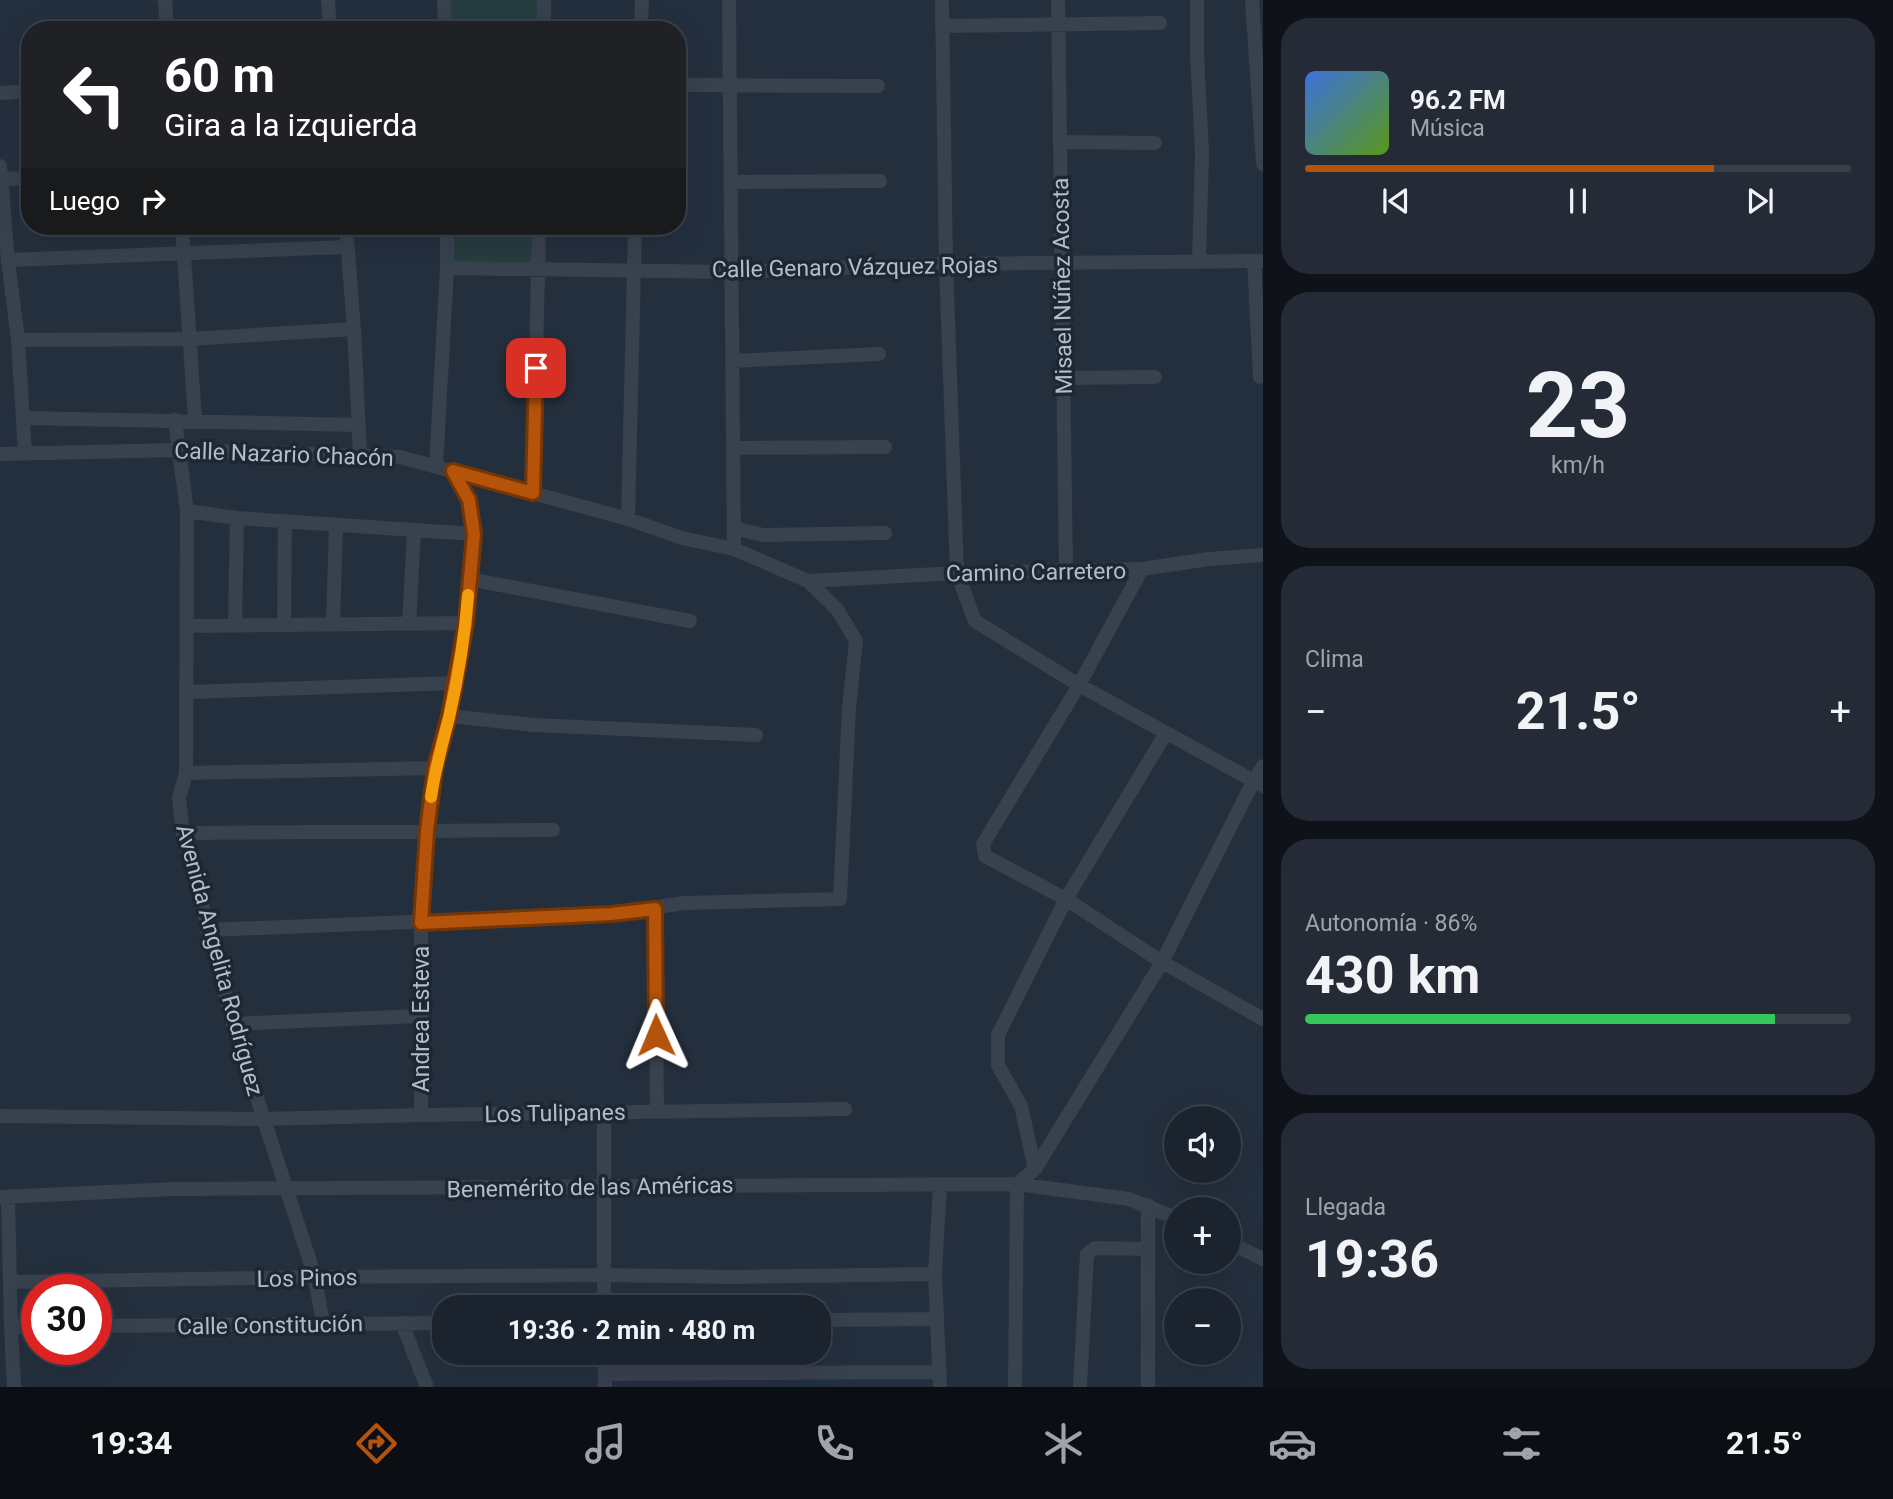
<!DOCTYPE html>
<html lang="es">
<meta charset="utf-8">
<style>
:root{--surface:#1b232e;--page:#242b36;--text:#f1f3f6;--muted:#a0a4aa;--line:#39404a;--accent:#b45309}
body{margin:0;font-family:Roboto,sans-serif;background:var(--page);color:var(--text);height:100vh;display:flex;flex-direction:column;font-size:26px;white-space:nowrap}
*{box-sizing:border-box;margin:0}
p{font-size:23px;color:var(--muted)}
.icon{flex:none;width:38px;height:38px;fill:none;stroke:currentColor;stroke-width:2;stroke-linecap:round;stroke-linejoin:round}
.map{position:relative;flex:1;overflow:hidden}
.drawer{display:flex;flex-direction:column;gap:18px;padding:18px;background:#0f1319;width:630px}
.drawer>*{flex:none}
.hud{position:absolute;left:21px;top:21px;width:665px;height:214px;border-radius:28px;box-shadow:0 7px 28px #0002,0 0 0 2px var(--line);background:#202124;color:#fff;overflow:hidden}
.tools{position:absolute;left:1164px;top:1106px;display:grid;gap:14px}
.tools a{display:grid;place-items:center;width:77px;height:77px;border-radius:50%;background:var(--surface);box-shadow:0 7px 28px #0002,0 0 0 2px var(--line);font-size:35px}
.speed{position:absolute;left:21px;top:1274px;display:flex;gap:14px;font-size:35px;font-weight:700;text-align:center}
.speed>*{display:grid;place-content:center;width:91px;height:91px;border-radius:50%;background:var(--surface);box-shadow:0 7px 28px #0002,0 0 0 2px var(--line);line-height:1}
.speed .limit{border:10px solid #d22;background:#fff;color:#111}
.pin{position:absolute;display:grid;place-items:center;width:60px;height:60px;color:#fff;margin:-30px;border-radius:14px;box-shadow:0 4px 10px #0006}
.me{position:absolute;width:77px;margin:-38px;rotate:359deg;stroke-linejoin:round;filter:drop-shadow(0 0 5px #0008)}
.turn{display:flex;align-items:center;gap:24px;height:147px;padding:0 28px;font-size:32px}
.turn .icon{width:91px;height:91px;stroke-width:2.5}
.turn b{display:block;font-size:49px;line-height:60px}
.then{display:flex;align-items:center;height:66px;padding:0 28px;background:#0003;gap:14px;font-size:26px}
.big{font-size:52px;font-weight:700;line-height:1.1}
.drawer .widget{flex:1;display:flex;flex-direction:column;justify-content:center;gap:10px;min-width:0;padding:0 24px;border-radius:28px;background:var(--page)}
.drawer .dial{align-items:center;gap:0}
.dial b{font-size:91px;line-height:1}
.song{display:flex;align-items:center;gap:21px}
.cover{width:84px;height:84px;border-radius:10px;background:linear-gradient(135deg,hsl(220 70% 55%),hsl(90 70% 35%))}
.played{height:7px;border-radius:4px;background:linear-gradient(90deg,var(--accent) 75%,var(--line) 75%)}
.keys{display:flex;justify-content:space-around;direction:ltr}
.heat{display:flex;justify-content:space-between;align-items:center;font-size:38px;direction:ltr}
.charge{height:10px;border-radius:5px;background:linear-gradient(90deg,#34c759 86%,var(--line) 0)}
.trip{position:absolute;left:432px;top:1295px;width:399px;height:70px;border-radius:28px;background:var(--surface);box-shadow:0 7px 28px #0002,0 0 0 2px var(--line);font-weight:700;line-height:70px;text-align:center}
.tab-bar{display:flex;height:112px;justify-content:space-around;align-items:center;background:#0b0e12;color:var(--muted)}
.tab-bar .icon{width:49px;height:49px}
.tab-bar .current{color:var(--accent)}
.tab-bar b{font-size:32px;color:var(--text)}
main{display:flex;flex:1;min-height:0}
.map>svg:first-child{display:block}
.green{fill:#263c3f}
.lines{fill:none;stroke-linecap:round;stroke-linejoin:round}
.street{stroke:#38414e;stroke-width:14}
.route-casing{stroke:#753606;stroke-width:18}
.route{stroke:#b45309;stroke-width:12}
.slow{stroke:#f59e0b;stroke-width:12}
.labels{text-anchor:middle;stroke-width:7;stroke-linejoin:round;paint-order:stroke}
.street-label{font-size:23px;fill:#b4bcc9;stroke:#1d2633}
</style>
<main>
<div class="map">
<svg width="1263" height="1387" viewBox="0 0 1263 1387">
<rect width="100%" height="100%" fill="#242f3e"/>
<path class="green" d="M 442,0 L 544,0 L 544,30 L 445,30 Z
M 447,226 L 539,226 L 538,268 L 447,268 Z"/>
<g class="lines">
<path class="street" d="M 165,0 L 167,30
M 328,0 L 330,30
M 444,0 L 445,30
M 729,0 L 734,549
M 942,0 L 946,264 L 957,573 L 975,621 L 1079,685 L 1263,786
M 1058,0 L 1066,571
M 1197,0 L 1197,55 L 1202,153 L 1199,262
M 1252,0 L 1263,164
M 942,26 L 1160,23
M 544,30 L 544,0
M 641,30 L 642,0
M 677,85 L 878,86
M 0,93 L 30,91
M 1060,142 L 1155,143
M 0,166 L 8,260 L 18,340 L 25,453
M 0,179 L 30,178
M 731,182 L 880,181
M 182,226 L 195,420
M 346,226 L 354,329 L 360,454
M 8,260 L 347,247
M 1254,261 L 1260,377
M 447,268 L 731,272 L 946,264 L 1263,261
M 18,340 L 190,339 L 354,329
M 732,361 L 879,354
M 1063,378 L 1155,377
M 24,418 L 358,425
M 175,420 L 187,511 L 186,773 L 179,798 L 183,833 L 233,1024 L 315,1277 L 323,1324
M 733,448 L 885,447
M 0,454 L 178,450 L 400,457 L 628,519 L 682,538 L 734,549 L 808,581 L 837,609 L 856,641 L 849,708 L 840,899 L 684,903 L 611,914 L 207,930
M 436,467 L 447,268 L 447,226
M 533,493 L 539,226
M 187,511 L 237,518 L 474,534
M 628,519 L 635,226
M 733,528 L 763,535 L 885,533
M 1142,569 L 1079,685 L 983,844 L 985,856 L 1066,899 L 1162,962 L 1263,1019
M 469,579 L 690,621
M 808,581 L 957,573 L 1142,569 L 1209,559 L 1263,555
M 284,623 L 285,522
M 235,624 L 237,518
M 333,624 L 336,526
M 409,624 L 414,532
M 187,626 L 466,623
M 188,692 L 456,683
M 449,716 L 534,725 L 756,735
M 186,773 L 435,768
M 183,833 L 553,830
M 655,909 L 657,1111
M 233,1024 L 420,1016
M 421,1115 L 421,923 L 427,831 L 435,768 L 449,716 L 466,623 L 474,534 L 469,500 L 453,471
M 0,1116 L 264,1119 L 421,1115 L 845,1109
M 1035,1169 L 1021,1106 L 998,1065 L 998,1035 L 1066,899 L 1166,733
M 940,1186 L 935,1274 L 940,1387
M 0,1197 L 174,1189 L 1017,1184 L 1129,1199 L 1176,1218
M 8,1197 L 11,1327 L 14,1387
M 1148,1205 L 1148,1387
M 1228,1242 L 1263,1259
M 10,1282 L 315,1277 L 604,1275 L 733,1277 L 935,1274
M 604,1307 L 604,1112
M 819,1320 L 937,1319
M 402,1323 L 427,1387
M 96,1326 L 444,1323
M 11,1327 L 37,1327
M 605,1353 L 605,1387
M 605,1374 L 940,1372
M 1015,1387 L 1017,1184 L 1035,1169 L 1162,962 L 1254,780 L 1263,766
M 1080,1387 L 1087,1254 L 1095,1248 L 1148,1249"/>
</g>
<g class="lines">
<g class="route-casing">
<path id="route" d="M 536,368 L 533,493 L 453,471 L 469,500 L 474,534 L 466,623 L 449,716 L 435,768 L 427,831 L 421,923 L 611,914 L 655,909 L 656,1035"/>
</g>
<use href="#route" class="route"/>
<path class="slow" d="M 431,797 C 435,770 442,744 449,718 C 458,678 465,636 468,595"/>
</g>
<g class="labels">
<g class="street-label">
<text transform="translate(855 267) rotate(-1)" y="8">Calle Genaro Vázquez Rojas</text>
<text transform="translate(1062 286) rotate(-91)" y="8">Misael Núñez Acosta</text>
<text transform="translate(284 454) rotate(2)" y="8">Calle Nazario Chacón</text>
<text transform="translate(1036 572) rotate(-1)" y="8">Camino Carretero</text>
<text transform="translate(220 960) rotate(75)" y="8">Avenida Angelita Rodríguez</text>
<text transform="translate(421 1019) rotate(-90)" y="8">Andrea Esteva</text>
<text transform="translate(555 1113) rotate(-1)" y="8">Los Tulipanes</text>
<text transform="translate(590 1187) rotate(-1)" y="8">Benemérito de las Américas</text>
<text transform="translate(307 1278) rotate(-1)" y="8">Los Pinos</text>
<text transform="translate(270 1325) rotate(-1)" y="8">Calle Constitución</text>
</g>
</g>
</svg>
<div class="tools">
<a><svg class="icon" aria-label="sound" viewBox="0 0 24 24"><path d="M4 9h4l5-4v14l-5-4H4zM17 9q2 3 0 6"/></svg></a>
<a>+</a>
<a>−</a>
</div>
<div class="speed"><div class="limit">30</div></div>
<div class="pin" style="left:536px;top:368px;background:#d93025"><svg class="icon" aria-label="arrive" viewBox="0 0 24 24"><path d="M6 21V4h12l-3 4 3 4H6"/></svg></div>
<svg class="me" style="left:656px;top:1035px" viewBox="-20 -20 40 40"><path d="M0-17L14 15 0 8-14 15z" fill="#b45309" stroke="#fff" stroke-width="4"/></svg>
<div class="trip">19:36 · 2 min · 480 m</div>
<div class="hud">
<div class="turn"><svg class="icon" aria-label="left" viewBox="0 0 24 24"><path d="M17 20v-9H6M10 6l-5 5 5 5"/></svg><div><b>60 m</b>Gira a la izquierda</div></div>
<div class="then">Luego<svg class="icon" aria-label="right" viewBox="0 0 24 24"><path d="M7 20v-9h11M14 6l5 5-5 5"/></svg></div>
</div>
</div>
<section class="drawer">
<div class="widget">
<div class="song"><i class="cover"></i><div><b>96.2 FM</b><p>Música</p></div></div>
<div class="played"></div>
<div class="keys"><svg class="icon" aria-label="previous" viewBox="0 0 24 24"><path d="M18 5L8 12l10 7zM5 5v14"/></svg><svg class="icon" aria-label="pause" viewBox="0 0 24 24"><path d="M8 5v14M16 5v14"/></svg><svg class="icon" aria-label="next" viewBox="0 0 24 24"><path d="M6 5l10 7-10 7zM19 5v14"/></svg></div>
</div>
<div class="widget dial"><b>23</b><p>km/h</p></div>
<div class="widget"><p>Clima</p>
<div class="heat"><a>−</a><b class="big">21.5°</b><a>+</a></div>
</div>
<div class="widget"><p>Autonomía · 86%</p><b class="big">430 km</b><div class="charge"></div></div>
<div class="widget"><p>Llegada</p><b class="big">19:36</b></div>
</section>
</main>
<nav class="tab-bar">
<b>19:34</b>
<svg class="icon current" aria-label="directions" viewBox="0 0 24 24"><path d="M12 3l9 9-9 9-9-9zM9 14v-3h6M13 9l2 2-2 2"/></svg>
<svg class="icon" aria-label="music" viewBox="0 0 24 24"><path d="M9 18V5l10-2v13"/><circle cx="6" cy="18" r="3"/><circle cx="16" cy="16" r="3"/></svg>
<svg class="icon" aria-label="phone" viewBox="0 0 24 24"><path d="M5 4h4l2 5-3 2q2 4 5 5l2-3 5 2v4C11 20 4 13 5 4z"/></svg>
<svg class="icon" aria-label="climate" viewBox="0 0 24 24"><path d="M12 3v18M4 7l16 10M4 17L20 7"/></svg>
<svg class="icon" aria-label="car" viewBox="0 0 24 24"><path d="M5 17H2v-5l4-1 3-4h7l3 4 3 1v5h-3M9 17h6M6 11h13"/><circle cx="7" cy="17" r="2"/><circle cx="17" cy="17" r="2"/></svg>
<svg class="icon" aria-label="filters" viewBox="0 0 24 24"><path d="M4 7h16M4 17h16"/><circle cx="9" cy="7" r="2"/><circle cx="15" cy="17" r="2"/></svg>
<b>21.5°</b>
</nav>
